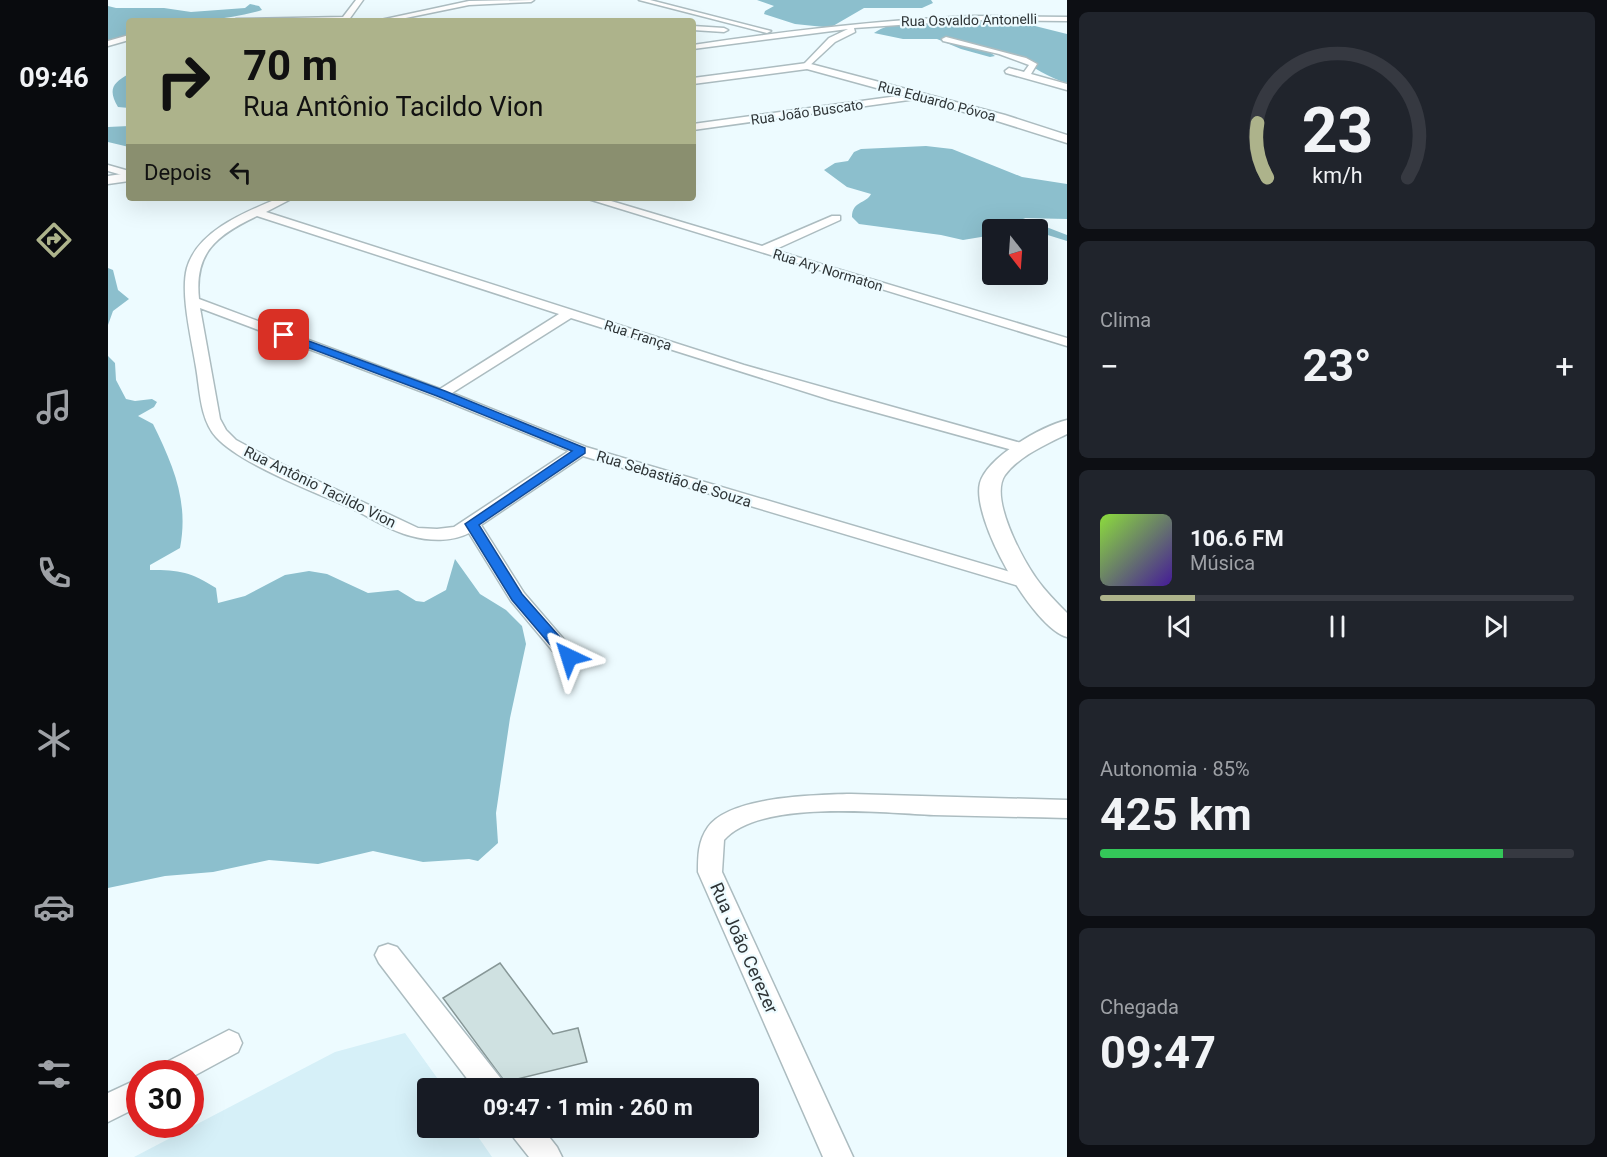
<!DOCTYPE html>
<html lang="pt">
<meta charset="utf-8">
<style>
:root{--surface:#171b24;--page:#20242c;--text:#f1f3f6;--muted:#9ea1a6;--line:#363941;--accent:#adb38b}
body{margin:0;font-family:Roboto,sans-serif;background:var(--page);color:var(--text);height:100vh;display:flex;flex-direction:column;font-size:22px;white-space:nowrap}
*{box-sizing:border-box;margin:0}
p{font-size:20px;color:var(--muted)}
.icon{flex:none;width:33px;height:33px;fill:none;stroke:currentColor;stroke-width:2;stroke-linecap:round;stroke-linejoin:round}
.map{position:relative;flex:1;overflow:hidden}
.sheet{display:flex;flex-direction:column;gap:12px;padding:12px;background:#0d0f14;width:540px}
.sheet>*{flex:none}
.banner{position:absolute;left:18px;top:18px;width:570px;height:183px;border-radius:6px;box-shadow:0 6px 24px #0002;background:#adb38b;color:#111;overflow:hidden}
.needle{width:39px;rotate:163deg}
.controls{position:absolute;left:874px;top:219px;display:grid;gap:12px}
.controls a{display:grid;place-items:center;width:66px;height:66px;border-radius:6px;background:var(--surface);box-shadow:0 6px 24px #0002;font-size:30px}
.speed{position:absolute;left:18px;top:1060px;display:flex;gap:12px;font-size:30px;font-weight:700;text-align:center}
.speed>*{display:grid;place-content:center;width:78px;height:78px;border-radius:50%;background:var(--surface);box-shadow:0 6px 24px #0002;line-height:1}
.speed .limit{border:9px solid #d22;background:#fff;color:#111}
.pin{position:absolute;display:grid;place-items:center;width:51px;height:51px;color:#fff;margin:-26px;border-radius:12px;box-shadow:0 3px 9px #0006}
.me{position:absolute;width:66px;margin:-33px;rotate:319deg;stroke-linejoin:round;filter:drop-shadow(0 0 4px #0008)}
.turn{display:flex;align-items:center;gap:21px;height:126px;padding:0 18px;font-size:27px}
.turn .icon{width:78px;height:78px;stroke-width:2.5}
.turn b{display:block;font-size:42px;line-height:51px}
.then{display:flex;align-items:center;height:57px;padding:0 18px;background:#0003;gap:12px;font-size:22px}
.big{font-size:45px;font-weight:700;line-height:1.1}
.sheet .card{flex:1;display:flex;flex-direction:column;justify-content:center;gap:9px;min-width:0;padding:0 21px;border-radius:9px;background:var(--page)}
.sheet .dial{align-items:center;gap:0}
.dial svg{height:156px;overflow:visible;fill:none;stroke:var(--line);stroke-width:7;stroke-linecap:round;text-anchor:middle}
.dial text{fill:var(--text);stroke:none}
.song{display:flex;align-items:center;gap:18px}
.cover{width:72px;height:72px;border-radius:9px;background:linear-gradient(135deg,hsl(90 70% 55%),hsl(260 70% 35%))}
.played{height:6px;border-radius:3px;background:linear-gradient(90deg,var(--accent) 20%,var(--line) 20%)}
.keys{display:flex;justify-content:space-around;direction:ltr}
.heat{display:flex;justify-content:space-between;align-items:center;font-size:33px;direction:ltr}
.charge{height:9px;border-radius:4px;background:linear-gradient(90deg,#34c759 85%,var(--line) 0)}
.trip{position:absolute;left:309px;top:1078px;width:342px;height:60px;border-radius:6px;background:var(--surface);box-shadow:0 6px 24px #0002;font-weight:700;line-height:60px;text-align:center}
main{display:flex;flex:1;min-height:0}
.tabs{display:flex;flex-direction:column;width:108px;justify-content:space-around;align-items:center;background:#090b0e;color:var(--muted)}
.tabs .icon{width:42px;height:42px}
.tabs .selected{color:var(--accent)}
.tabs b{font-size:27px;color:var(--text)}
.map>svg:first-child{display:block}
.built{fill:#d6f0f8}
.forest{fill:#8cbfcd}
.building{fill:#cfe1e1;stroke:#879797;stroke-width:1.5}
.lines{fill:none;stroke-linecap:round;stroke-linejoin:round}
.minor-casing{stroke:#acbcc0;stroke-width:3}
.tertiary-casing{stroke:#acbcc0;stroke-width:3}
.minor{fill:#fff;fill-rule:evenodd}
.tertiary{fill:#fff;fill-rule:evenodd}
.route{fill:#1a73e8;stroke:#114b97;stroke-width:1.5}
.labels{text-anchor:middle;stroke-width:4.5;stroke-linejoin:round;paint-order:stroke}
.far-street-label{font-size:14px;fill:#2e3436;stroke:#edfbff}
.street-label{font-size:15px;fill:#2e3436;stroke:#edfbff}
.near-street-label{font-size:18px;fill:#2e3436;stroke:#edfbff}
</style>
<main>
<nav class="tabs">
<b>09:46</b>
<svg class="icon selected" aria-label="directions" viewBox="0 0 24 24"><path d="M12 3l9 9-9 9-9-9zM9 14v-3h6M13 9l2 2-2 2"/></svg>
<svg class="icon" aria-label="music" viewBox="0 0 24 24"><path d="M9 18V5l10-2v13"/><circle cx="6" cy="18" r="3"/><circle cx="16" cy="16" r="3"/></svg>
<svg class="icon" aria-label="phone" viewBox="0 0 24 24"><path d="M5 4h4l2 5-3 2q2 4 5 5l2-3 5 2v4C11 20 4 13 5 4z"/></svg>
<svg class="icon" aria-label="climate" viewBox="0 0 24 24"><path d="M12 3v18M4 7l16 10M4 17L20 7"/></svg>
<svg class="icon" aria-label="car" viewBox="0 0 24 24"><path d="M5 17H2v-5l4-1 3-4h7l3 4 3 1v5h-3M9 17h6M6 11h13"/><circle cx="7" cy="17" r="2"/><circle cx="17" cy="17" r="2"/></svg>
<svg class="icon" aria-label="filters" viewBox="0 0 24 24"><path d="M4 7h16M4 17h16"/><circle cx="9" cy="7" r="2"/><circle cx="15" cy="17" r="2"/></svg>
</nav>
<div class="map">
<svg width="959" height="1157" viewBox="0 0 959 1157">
<rect width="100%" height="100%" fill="#edfbff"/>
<path class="built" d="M 297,1033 L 337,1089 L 320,1089 L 320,1128 L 364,1128 L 384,1157 L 26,1157 L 227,1052 Z"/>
<path class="forest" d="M 649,0 L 823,0 L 825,3 L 814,8 L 756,8 L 725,26 L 716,27 L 687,24 L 656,14 L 657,11 L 666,6 Z
M 142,4 L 151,6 L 154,10 C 111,23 66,21 21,21 L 21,35 L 0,44 L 0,6 L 8,8 L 56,8 L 83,12 L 137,8 Z
M 872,20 L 907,21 L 959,34 L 959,83 C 932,76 908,51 880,51 L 887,56 L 882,57 L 853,49 L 829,39 L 795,39 L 766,33 C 790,16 842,21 872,20 Z
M 21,74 L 21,108 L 10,107 C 0,90 4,83 21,74 Z
M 21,126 L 21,147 L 0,142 L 0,127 Z
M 818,146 L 844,149 L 914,177 L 959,184 L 959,219 L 915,218 L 959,235 L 959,241 L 930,232 L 930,230 L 885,230 L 885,235 L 855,240 L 833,235 L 751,224 L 744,217 C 744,201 758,204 763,194 L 739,187 L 716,170 L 727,163 L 740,161 L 746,152 L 753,149 Z
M 0,268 L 5,270 L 10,290 L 21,299 L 5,311 L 0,325 Z
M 0,356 L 7,363 L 8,380 L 18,399 L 27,401 L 44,399 L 49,402 L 46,407 L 30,416 L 45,424 C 65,465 81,501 72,548 L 42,565 L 42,570 C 72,570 83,572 108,588 L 110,603 L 137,596 L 177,575 L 201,571 L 219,574 L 260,593 L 290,590 L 308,601 L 316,602 L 338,590 L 347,559 L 372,594 L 398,610 L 414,626 L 418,644 L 402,718 L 388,813 L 390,843 L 370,861 L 361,859 L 315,862 L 265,851 L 210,864 L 161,860 L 105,872 L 57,876 L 0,888 Z"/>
<path class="building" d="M 392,963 L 445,1034 L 470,1028 L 479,1062 L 397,1082 L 335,998 Z"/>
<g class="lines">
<g class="minor-casing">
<path id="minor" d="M 248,0 L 255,0 L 240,21 L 124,21 L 128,19 L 235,17 Z
M 426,0 L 423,2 L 361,5 L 283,21 L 268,21 L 361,1 Z
M 531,0 L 542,0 L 663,31 L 659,33 Z
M 865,16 L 959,17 L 959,21 L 865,20 L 746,28 L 747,32 L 727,42 L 699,68 L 696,68 L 696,64 L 721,38 L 740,29 L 585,49 L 585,45 C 678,31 771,20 865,16 Z
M 585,26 L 616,28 L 620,30 L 616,32 L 585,30 Z
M 21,35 L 21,40 L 0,46 L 0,41 Z
M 838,37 L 918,58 L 929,64 L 923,74 L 959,84 L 959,90 L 898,73 L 897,71 L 901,68 L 916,72 L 921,65 L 891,54 L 835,41 L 834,39 Z
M 812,93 L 815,94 L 815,98 L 585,130 L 585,124 Z
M 0,165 L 21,171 L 21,177 L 0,171 Z
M 171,198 L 185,198 L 158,212 L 636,365 L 920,445 L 923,448 L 915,453 L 723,400 L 463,318 L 344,393 L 478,447 L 926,579 L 929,583 L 926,587 L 914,587 L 475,456 L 373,525 L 416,593 L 471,657 L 468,662 L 461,664 L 454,662 L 403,601 L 361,533 C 344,542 321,541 303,536 C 283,531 263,518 245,509 C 209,493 132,464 108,437 C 92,419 92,390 88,367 C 84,341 72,294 79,268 C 90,230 138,212 171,198 ZM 149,216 L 451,314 L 332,389 L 91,299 C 86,252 109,235 149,216 ZM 92,308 L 328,397 L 461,451 L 346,527 L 329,529 L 310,528 L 163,459 L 128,440 L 118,430 L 112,419 Z
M 477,198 L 493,198 L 654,246 L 724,216 L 732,216 L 732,220 L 666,250 L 959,338 L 959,346 Z
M 743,794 L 959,800 L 959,818 C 915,817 870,816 826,815 C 774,813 652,799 616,840 L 614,872 L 745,1157 L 715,1157 L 590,872 C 590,856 590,841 600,827 C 623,796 707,795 743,794 Z
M 280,944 L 289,947 L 394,1080 L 398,1089 L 367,1089 L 271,963 L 267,955 L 271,947 Z
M 121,1030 L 130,1034 L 134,1043 L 130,1052 L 82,1078 L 82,1074 L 49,1074 L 53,1065 Z
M 32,1078 L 32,1106 L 0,1122 L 0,1093 Z
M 402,1128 L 434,1128 L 449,1147 L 454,1157 L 421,1157 L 406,1138 Z"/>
</g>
<g class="tertiary-casing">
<path id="tertiary" d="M 699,63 L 897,115 L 959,135 L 959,143 L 889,121 L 699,69 L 585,84 L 585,78 Z
M 21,173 L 21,181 L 0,184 L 0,176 Z
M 959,420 L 959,434 C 939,444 911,456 897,475 C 881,498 914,558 928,578 C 937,591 948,602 959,613 L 959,637 C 925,628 863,519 872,483 C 879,457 934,426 959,420 Z"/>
</g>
<use href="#minor" class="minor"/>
<use href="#tertiary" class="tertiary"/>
</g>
<path class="route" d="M 172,333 L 179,333 L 337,391 L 477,448 L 477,453 L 371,525 L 414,594 L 466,653 L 469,657 L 466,661 L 456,661 L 404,600 L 357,524 L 464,451 L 329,396 L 172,337 Z"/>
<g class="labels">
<g class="far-street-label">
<text transform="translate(861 20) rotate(-1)" y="5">Rua Osvaldo Antonelli</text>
<text transform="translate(829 101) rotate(15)" y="5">Rua Eduardo Póvoa</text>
<text transform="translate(699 112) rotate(-8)" y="5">Rua João Buscato</text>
<text transform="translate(720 270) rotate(17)" y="5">Rua Ary Normaton</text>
<text transform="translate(530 335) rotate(18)" y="5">Rua França</text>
</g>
<g class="street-label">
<text transform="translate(566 479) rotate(17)" y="5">Rua Sebastião de Souza</text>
<text transform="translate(212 487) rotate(26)" y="5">Rua Antônio Tacildo Vion</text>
</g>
<g class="near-street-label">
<text transform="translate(636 948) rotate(66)" y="6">Rua João Cerezer</text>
</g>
</g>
</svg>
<div class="controls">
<a><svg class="needle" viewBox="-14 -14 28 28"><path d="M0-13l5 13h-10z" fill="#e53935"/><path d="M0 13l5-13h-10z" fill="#9ea1a6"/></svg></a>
</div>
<div class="speed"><div class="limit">30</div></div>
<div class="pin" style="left:176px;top:335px;background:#d93025"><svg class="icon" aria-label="arrive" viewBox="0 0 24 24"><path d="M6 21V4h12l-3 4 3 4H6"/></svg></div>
<svg class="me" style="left:461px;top:657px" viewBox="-20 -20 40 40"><path d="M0-17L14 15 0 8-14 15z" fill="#1a73e8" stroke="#fff" stroke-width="4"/></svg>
<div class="trip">09:47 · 1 min · 260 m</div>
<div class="banner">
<div class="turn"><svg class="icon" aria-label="right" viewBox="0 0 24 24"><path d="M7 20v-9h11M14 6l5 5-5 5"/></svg><div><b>70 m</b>Rua Antônio Tacildo Vion</div></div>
<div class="then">Depois<svg class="icon" aria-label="left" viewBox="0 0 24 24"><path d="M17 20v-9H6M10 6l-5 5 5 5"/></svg></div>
</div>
</div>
<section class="sheet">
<div class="card dial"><svg viewBox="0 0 100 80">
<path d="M14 69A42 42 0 1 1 86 69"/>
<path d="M14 69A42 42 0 0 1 9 41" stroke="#adb38b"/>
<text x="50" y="56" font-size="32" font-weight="700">23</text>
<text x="50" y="72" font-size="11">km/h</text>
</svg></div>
<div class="card"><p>Clima</p>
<div class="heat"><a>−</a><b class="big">23°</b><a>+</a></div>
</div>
<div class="card">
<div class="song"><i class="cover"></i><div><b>106.6 FM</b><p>Música</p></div></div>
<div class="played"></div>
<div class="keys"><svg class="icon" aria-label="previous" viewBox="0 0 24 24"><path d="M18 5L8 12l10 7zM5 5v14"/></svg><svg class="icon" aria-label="pause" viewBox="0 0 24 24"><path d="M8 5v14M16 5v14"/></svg><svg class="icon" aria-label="next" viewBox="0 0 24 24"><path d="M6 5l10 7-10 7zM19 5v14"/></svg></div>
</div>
<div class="card"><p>Autonomia · 85%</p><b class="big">425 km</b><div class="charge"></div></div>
<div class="card"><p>Chegada</p><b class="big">09:47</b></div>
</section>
</main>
